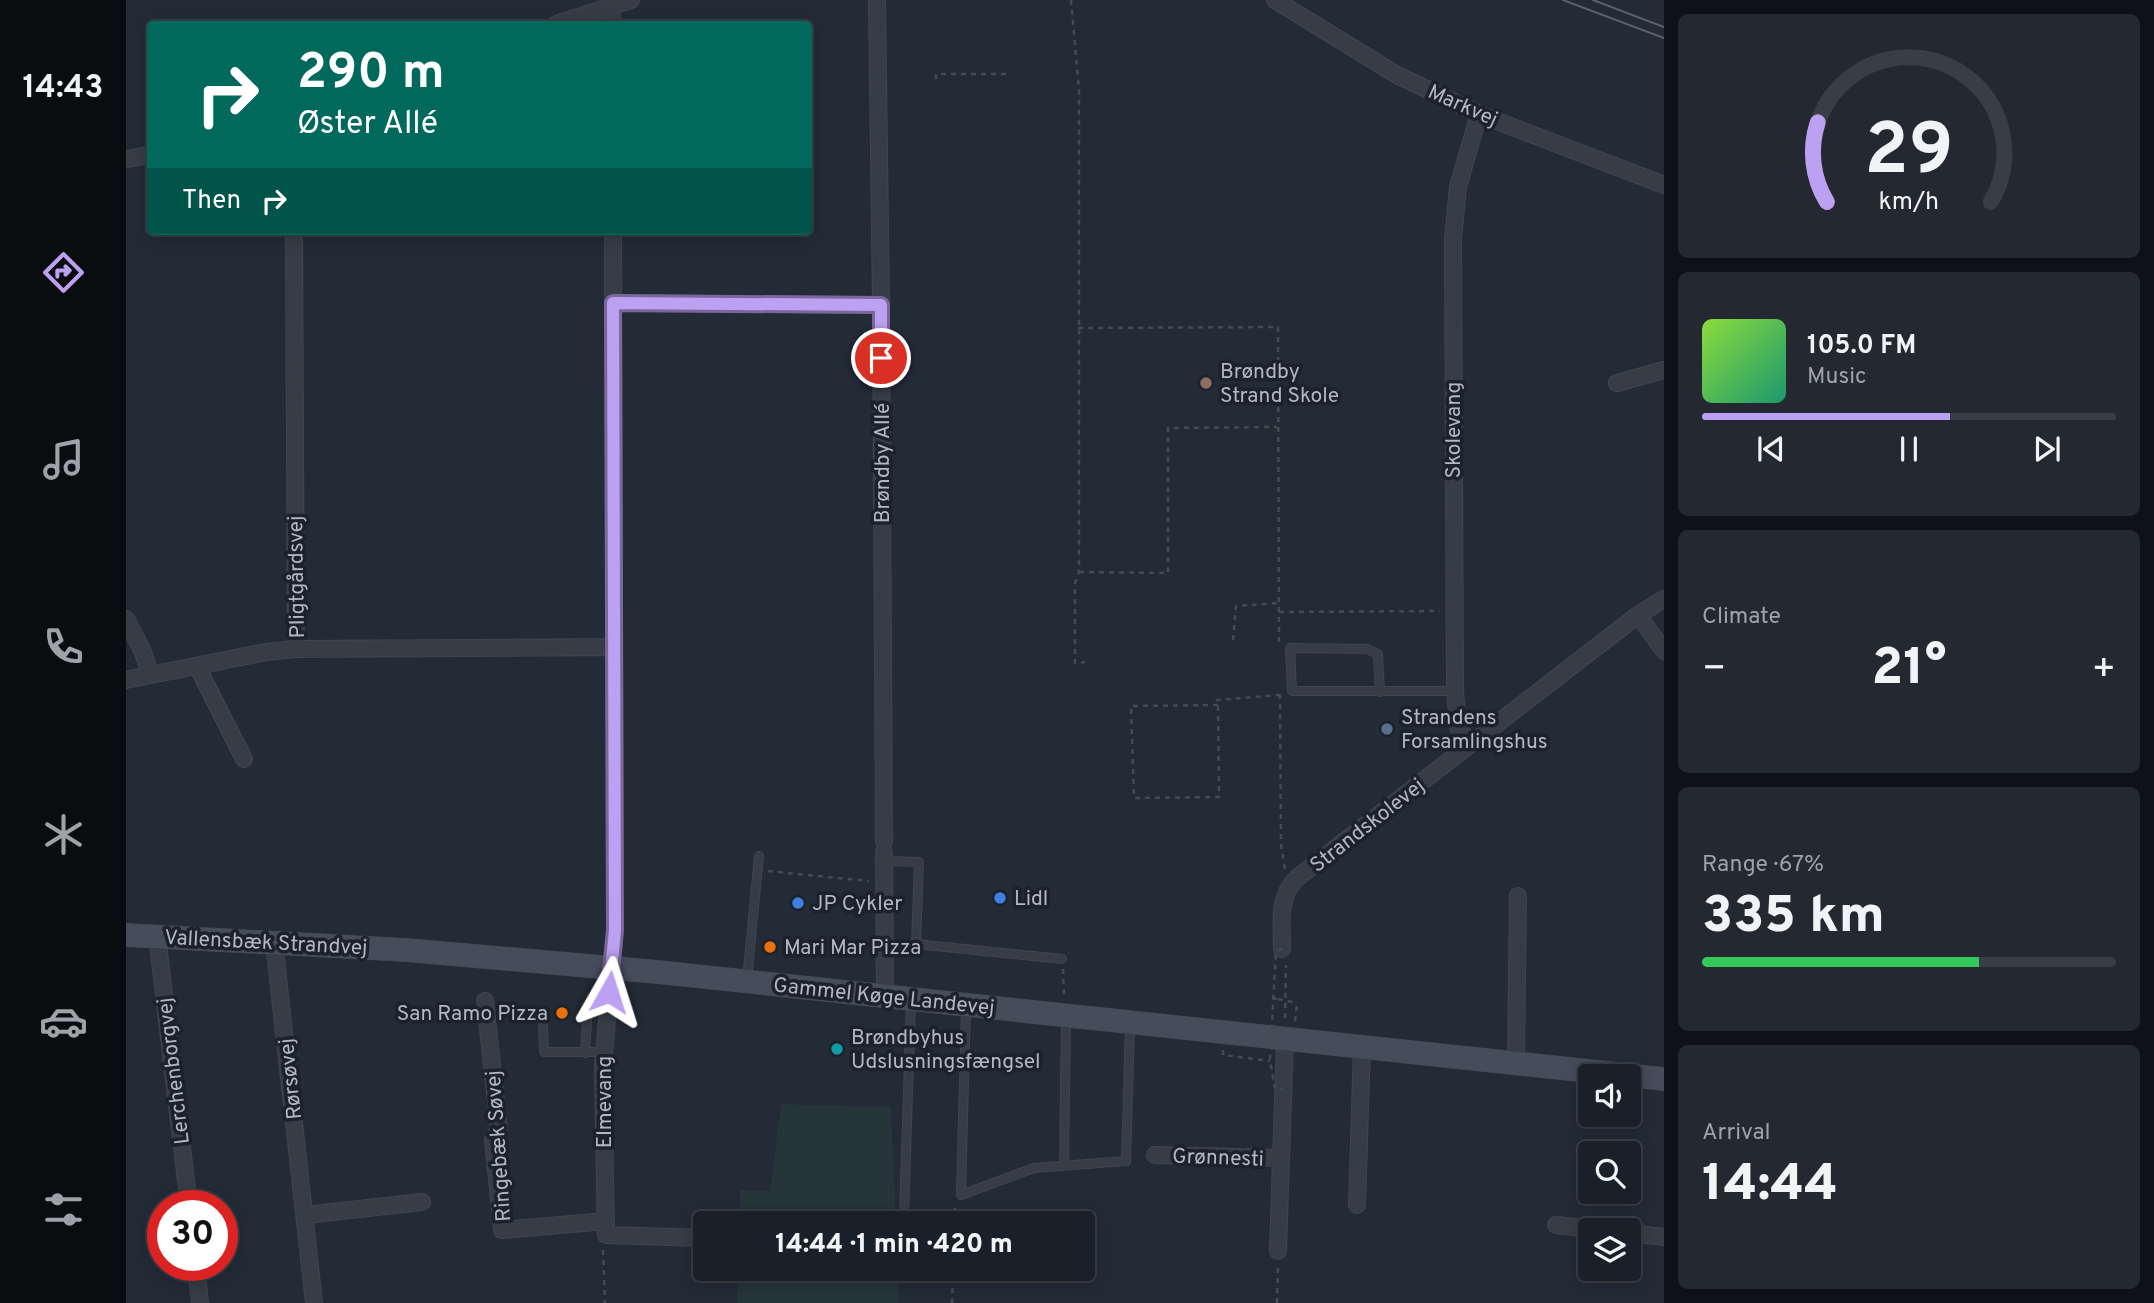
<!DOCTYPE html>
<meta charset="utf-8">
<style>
:root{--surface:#1a2029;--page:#232831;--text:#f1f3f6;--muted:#9fa3a8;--line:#383e46;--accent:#bca0f2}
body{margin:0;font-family:Overpass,sans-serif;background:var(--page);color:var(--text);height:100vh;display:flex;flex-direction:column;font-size:26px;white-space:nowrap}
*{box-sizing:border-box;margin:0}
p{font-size:23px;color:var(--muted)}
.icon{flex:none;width:38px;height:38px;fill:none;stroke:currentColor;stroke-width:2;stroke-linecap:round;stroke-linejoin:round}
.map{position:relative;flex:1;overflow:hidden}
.sheet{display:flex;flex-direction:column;gap:14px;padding:14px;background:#0e1217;width:490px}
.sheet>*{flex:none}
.hud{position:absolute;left:21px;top:21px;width:665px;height:214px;border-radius:7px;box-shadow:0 4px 18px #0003,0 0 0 2px var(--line);background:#00695c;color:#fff;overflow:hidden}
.fabs{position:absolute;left:1452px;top:1064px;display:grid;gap:14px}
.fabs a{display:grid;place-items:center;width:63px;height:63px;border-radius:7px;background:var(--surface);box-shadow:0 4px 18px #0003,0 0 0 2px var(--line);font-size:35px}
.speed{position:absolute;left:21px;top:1190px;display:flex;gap:14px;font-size:35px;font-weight:700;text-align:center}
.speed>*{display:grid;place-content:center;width:91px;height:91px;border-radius:50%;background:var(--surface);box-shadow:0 4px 18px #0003,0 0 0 2px var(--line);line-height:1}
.speed .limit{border:10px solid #d22;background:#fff;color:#111}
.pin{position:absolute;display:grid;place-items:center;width:60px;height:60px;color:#fff;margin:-30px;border:4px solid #fff;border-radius:50%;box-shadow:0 2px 7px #0007}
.me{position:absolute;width:77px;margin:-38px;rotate:6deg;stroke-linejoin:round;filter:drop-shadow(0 0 5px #0008)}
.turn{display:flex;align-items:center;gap:24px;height:147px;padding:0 35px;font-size:32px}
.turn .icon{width:91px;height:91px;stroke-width:2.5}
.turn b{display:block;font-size:49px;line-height:60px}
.then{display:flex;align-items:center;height:66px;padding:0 35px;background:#0003;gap:14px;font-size:26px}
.big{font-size:52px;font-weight:800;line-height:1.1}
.sheet .widget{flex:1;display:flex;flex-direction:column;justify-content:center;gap:10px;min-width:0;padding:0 24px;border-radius:10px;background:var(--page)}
.sheet .dial{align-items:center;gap:0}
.dial svg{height:182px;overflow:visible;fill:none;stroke:var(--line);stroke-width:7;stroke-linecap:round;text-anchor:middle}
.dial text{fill:var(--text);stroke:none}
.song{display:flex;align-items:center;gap:21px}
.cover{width:84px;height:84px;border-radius:10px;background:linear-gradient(135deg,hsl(90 70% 55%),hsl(160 70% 35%))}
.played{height:7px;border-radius:4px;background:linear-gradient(90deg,var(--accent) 60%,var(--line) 60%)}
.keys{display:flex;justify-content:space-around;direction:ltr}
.heat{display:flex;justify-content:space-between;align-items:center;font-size:38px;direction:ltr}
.charge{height:10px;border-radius:5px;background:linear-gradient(90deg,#34c759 67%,var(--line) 0)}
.trip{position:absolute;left:567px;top:1211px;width:402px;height:70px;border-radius:7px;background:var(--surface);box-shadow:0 4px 18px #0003,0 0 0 2px var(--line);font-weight:800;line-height:70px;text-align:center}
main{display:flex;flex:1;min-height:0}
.menu{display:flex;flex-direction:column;width:126px;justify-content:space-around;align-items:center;background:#0a0d10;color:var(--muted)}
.menu .icon{width:49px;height:49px}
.menu .active{color:var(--accent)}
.menu b{font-size:32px;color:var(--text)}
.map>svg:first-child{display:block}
.green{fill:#253538}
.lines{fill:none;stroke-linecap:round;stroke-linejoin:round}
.lane-casing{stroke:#404651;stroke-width:10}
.street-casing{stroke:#404651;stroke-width:18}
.secondary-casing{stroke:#404651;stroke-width:24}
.path{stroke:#3e4f50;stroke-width:2.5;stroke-dasharray:5 5;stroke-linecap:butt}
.lane{stroke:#363d47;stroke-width:8}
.street{stroke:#363d47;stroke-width:16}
.secondary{stroke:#454c5a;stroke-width:23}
.tram{stroke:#59616e;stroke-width:2}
.path-bridge{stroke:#3e4f50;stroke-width:2.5;stroke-dasharray:5 5;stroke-linecap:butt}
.route-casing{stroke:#7a689d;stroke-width:18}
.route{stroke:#bca0f2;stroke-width:12}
.education-dot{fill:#8d6e63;stroke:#1c222c;stroke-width:2.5}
.service-dot{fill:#5c6f8a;stroke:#1c222c;stroke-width:2.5}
.shop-dot{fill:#3f7fe0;stroke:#1c222c;stroke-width:2.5}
.food-dot{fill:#e8710a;stroke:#1c222c;stroke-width:2.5}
.culture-dot{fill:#0f9aa8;stroke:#1c222c;stroke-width:2.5}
.labels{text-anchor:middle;stroke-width:7;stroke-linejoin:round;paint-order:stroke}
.street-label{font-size:21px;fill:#b1b8c4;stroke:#1c222c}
.poi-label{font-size:21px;fill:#b1b8c4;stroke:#1c222c;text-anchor:start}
</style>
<main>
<nav class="menu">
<b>14:43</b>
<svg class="icon active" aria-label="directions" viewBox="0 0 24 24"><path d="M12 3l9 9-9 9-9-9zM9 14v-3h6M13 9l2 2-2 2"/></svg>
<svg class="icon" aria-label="music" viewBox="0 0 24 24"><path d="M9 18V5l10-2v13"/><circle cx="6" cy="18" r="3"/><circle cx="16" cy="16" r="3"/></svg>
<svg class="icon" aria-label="phone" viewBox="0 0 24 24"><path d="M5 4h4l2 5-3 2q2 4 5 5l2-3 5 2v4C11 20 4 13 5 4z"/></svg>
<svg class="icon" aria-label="climate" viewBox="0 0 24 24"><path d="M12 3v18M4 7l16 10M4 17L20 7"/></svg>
<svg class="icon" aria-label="car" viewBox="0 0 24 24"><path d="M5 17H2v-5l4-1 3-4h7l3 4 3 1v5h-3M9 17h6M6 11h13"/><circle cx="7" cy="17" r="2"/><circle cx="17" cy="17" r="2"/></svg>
<svg class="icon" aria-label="filters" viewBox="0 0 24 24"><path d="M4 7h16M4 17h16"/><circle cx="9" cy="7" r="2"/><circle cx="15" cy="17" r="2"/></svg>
</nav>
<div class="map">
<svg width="1538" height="1303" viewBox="0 0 1538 1303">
<rect width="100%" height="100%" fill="#232b37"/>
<path class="green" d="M 655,1104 L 765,1107 L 770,1223 L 613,1223 L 614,1190 L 644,1191 Z
M 612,1269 L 771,1269 L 773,1303 L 611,1303 Z"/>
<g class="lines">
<g class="lane-casing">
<path id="lane" d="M 1254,692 L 1252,654 L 1241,649 L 1164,648 L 1166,691 L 1329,691
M 758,861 L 793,862 L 790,944 L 936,959
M 621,979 L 633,856
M 840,1007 L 835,1195 L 908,1168 L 1000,1161 L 1004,1025
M 417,1026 L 418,1052 L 478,1052
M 459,1053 L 462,1005
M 938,1166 L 940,1018
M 782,1223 L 778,1216 L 785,1000"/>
</g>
<g class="street-casing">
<path id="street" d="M 485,0 L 486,24
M 751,0 L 755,305 L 758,842
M 1149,0 L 1271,75 L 1353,114 L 1538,185
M 430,24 L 505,0
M 0,159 L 24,155
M 168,231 L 170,649
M 487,231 L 489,930 L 477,1066 L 480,1235 L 579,1238
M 487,303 L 755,305
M 1491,383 L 1538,370
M 1512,615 L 1538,651
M 0,619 L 16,650 L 25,675
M 71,666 L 118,759
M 0,680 L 140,652 L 170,649 L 488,647
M 1345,744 L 1332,727 L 1329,691 L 1327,239 L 1332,187 L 1353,114
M 758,852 L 759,997
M 31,936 L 63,1206
M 148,942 L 188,1303
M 1156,949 C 1156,924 1151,897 1171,878 L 1512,615 L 1538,599
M 359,1001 L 373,1129 L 367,1140 L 376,1230 L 480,1221
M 1390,1063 L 1392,896
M 1029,1155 L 1155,1158
M 1231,1205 L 1236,1046
M 179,1215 L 296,1202
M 1430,1225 L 1475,1230
M 1503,1233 L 1538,1237
M 1152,1251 L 1159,1038
M 70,1265 L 74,1303"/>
</g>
<g class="secondary-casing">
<path id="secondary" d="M 0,935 L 280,950 L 532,972 L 1538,1079"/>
</g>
<path class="path" d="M 945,0 L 953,90 L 953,572 L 949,583 L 949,663 L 959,662
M 810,79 L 810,74 L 885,74
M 952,328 L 1152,327 L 1153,642
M 953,572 L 1042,573 L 1042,428 L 1151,427
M 1153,612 L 1314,611
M 1107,640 L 1110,606 L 1153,603
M 1154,694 L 1155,845 L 1159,869
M 1092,705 L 1005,706 L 1008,798 L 1093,797 L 1092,705 L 1091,700 L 1153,695
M 642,871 L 743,881
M 937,969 L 938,994
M 1146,998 L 1152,999
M 1159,1018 L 1160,965
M 1169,1021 L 1171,1003
M 1097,1050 L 1097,1055 L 1144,1061
M 828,1223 L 829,1206
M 477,1250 L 479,1303
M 826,1303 L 827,1269
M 1151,1303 L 1152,1265"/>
<use href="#lane" class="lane"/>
<use href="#street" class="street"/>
<use href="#secondary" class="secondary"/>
<path class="tram" d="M 1437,0 L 1538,38
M 1467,0 L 1538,27"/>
<path class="path-bridge" d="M 1156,949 L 1150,951 L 1144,1061 L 1149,1088 L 1157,1089
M 1152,999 L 1171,1003"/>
</g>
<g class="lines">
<g class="route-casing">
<path id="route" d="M 483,992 L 489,930 L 487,303 L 755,305 L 755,358"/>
</g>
<use href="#route" class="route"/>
</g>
<circle class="education-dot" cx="1080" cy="383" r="7"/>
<circle class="service-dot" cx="1261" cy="729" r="7"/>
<g class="shop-dot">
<circle cx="874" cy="898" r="7"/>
<circle cx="672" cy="903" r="7"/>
</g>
<g class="food-dot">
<circle cx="644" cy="947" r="7"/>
<circle cx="436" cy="1013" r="7"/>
</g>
<circle class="culture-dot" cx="711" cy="1049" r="7"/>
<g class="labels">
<g class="street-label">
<text transform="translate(1337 105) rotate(24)" y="7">Markvej</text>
<text transform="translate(1327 430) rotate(-90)" y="7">Skolevang</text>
<text transform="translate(756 463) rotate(-90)" y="7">Brøndby Allé</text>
<text transform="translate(170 577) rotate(-91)" y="7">Pligtgårdsvej</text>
<text transform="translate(1241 825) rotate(-38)" y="7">Strandskolevej</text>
<text transform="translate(140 942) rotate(3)" y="7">Vallensbæk Strandvej</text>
<text transform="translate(758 996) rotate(6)" y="7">Gammel Køge Landevej</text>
<text transform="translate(47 1071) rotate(-97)" y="7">Lerchenborgvej</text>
<text transform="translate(164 1079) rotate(-96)" y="7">Rørsøvej</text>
<text transform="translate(478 1102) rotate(-90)" y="7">Elmevang</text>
<text transform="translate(372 1146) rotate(-94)" y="7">Ringebæk Søvej</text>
<text transform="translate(1092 1157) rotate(2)" y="7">Grønnesti</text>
</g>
<g class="poi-label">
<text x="1094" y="378">Brøndby<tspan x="1094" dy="24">Strand Skole</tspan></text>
<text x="1275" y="724">Strandens<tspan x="1275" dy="24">Forsamlingshus</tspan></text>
<text x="888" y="905">Lidl</text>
<text x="686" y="910">JP Cykler</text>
<text x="658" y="954">Mari Mar Pizza</text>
<text x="422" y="1020" text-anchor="end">San Ramo Pizza</text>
<text x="725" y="1044">Brøndbyhus<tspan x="725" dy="24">Udslusningsfængsel</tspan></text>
</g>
</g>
</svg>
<div class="fabs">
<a><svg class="icon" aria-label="sound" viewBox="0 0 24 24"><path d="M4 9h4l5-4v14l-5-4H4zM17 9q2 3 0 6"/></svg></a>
<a><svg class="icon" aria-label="search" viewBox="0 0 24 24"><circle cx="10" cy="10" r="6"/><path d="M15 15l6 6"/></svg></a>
<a><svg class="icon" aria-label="layers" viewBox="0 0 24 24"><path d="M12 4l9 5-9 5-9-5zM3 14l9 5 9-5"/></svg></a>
</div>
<div class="speed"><div class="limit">30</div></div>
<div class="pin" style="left:755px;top:358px;background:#d93025"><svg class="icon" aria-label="arrive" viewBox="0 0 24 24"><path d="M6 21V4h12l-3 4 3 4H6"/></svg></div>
<svg class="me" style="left:483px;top:992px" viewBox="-20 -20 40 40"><path d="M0-17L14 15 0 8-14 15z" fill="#bca0f2" stroke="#fff" stroke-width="4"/></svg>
<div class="trip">14:44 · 1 min · 420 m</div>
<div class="hud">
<div class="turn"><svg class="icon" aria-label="right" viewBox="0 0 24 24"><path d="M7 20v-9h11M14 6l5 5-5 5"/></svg><div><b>290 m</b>Øster Allé</div></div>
<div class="then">Then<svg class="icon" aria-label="right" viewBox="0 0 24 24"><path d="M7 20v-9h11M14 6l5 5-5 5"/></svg></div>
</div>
</div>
<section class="sheet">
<div class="widget dial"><svg viewBox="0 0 100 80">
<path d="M14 69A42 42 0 1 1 86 69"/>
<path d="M14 69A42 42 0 0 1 10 34" stroke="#bca0f2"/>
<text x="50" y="56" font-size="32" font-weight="700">29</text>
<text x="50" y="72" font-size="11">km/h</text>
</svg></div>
<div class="widget">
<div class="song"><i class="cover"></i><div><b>105.0 FM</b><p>Music</p></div></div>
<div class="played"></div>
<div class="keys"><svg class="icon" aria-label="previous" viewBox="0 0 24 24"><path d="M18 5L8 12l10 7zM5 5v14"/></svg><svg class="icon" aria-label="pause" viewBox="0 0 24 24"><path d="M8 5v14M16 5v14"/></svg><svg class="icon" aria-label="next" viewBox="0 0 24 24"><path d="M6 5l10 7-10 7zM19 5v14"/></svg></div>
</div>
<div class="widget"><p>Climate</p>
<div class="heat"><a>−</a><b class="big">21°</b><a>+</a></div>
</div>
<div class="widget"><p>Range · 67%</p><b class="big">335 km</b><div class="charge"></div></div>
<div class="widget"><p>Arrival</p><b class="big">14:44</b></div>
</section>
</main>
